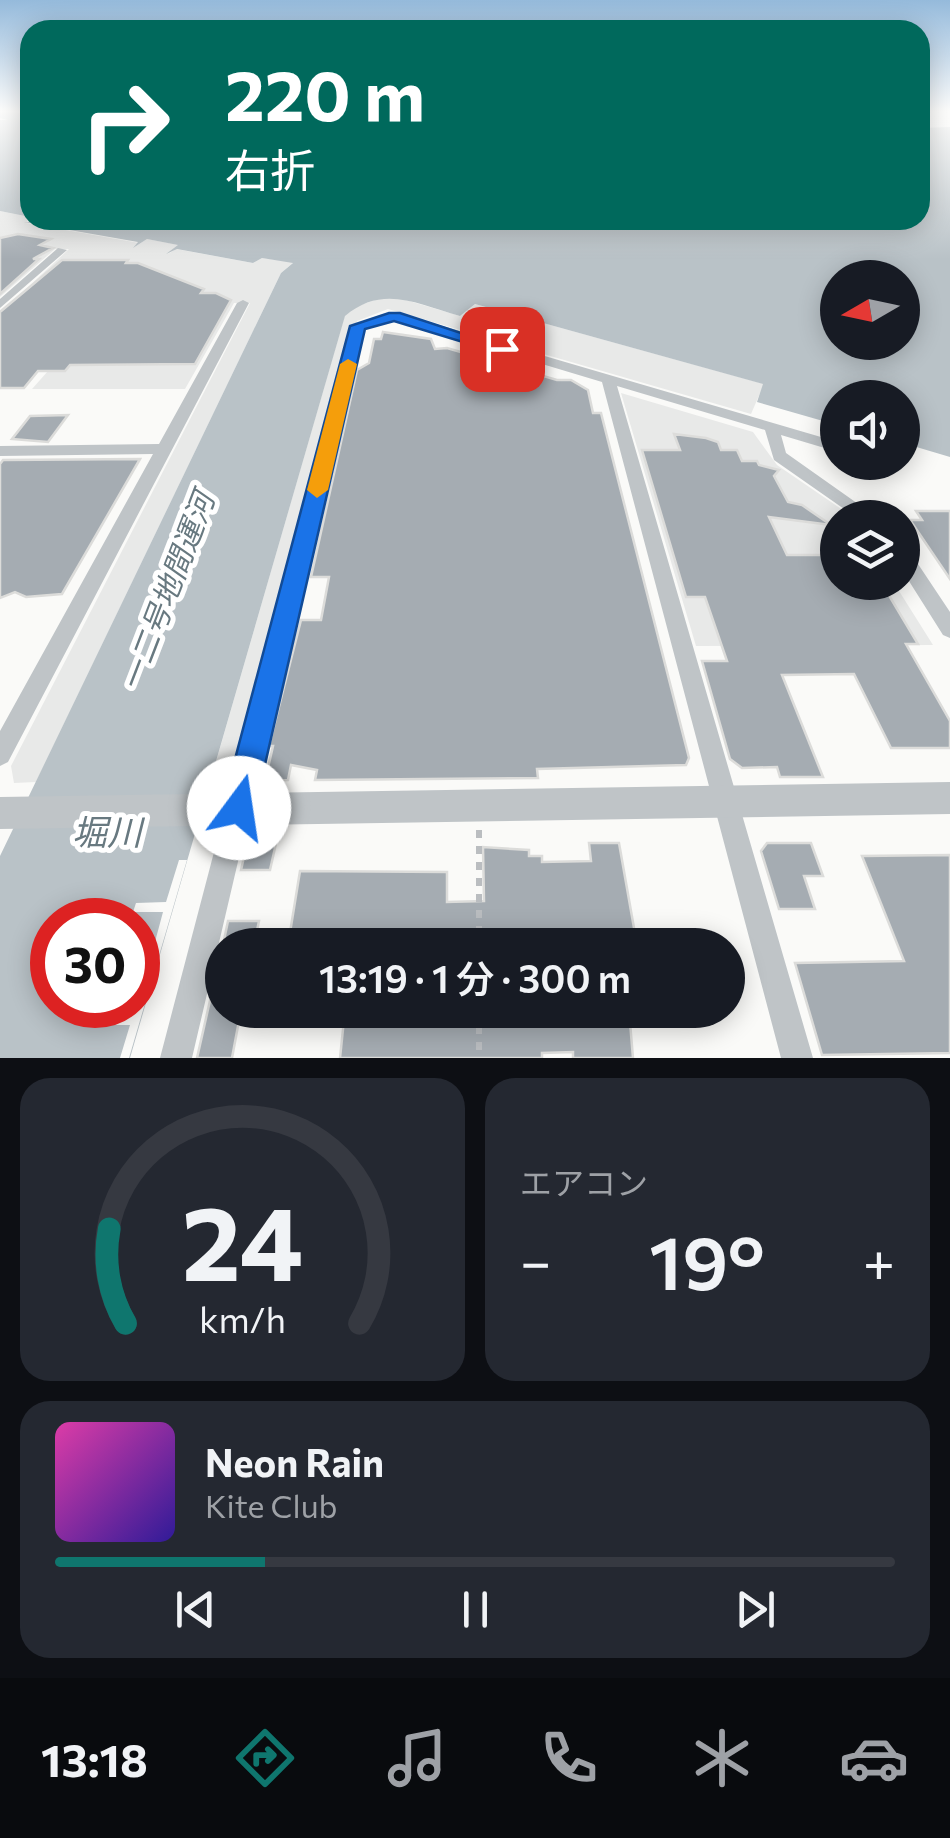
<!DOCTYPE html>
<html lang="ja">
<meta charset="utf-8">
<style>
:root{--surface:#171b24;--page:#242831;--text:#f1f3f6;--muted:#9ea1a6;--line:#363941;--accent:#0f766e}
body{margin:0;font-family:Commissioner,"Noto Sans JP",sans-serif;background:var(--page);color:var(--text);height:100vh;display:flex;flex-direction:column;font-size:38px;white-space:nowrap}
*{box-sizing:border-box;margin:0}
p{font-size:32px;color:var(--muted)}
.icon{flex:none;width:55px;height:55px;fill:none;stroke:currentColor;stroke-width:2;stroke-linecap:round;stroke-linejoin:round}
.map{position:relative;height:1058px;overflow:hidden}
.drawer{display:flex;flex-direction:column;gap:20px;padding:20px;background:#0d0f14;flex:1}
.drawer>*{flex:none}
.hud{position:absolute;left:20px;top:20px;width:910px;height:210px;border-radius:30px;box-shadow:0 5px 25px #0003;background:#00695c;color:#fff;overflow:hidden}
.needle{width:65px;rotate:261deg}
.buttons{position:absolute;left:820px;top:260px;display:grid;gap:20px}
.buttons a{display:grid;place-items:center;width:100px;height:100px;border-radius:50%;background:var(--surface);box-shadow:0 5px 25px #0003;font-size:50px}
.speed{position:absolute;left:30px;top:898px;display:flex;gap:20px;font-size:50px;font-weight:700;text-align:center}
.speed>*{display:grid;place-content:center;width:130px;height:130px;border-radius:50%;background:var(--surface);box-shadow:0 5px 25px #0003;line-height:1}
.speed .limit{border:15px solid #d22;background:#fff;color:#111}
.pin{position:absolute;display:grid;place-items:center;width:85px;height:85px;color:#fff;margin:-42px;border-radius:20px;box-shadow:0 5px 15px #0006}
.me{position:absolute;width:110px;margin:-55px;rotate:14deg;stroke-linejoin:round;filter:drop-shadow(0 0 8px #0008)}
.turn{display:flex;align-items:center;gap:35px;height:210px;padding:0 40px;font-size:45px}
.turn .icon{width:130px;height:130px;stroke-width:2.5}
.turn b{display:block;font-size:70px;line-height:85px}
.big{font-size:75px;font-weight:600;line-height:1.1}
.drawer .widget{flex:1;display:flex;flex-direction:column;justify-content:center;gap:15px;min-width:0;padding:0 35px;border-radius:30px;background:var(--page)}
.drawer .dial{align-items:center;gap:0}
.dial svg{height:260px;overflow:visible;fill:none;stroke:var(--line);stroke-width:7;stroke-linecap:round;text-anchor:middle}
.dial text{fill:var(--text);stroke:none}
.song{display:flex;align-items:center;gap:30px}
.cover{width:120px;height:120px;border-radius:15px;background:linear-gradient(135deg,hsl(320 70% 55%),hsl(250 70% 35%))}
.played{height:10px;border-radius:5px;background:linear-gradient(90deg,var(--accent) 25%,var(--line) 25%)}
.keys{display:flex;justify-content:space-around;direction:ltr}
.heat{display:flex;justify-content:space-between;align-items:center;font-size:55px;direction:ltr}
.drawer .tiles{flex:1;display:grid;gap:20px;grid-template-columns:1fr 1fr}
.widget:last-child{grid-column:span 2}
.trip{position:absolute;left:205px;top:928px;width:540px;height:100px;border-radius:50px;background:var(--surface);box-shadow:0 5px 25px #0003;font-weight:600;line-height:100px;text-align:center}
.dock{display:flex;height:160px;justify-content:space-around;align-items:center;background:#090b0e;color:var(--muted)}
.dock .icon{width:70px;height:70px}
.dock .current{color:var(--accent)}
.dock b{font-size:45px;color:var(--text)}
.map>svg:first-child{display:block}
.built{fill:#e8e9e8}
.water{fill:#b9c2c7;fill-rule:evenodd}
.pier{fill:#fafaf8}
.building{fill:#a5acb2;stroke:#dcdcda;stroke-width:2.5}
.lines{fill:none;stroke-linecap:round;stroke-linejoin:round}
.path{stroke:#babdc0;stroke-width:6;stroke-dasharray:8 8;stroke-linecap:butt}
.minor{fill:#bfc4c7;fill-rule:evenodd}
.tertiary{fill:#bfc4c7;fill-rule:evenodd}
.route{fill:#1a73e8;stroke:#114b97;stroke-width:2.5}
.slow{fill:#f59e0b}
.labels{text-anchor:middle;stroke-width:10;stroke-linejoin:round;paint-order:stroke}
.water-label{font-size:30px;font-style:italic;fill:#687980;stroke:#fff}
.near-water-label{font-size:35px;font-style:italic;fill:#687980;stroke:#fff}
</style>
<div class="map">
<svg width="950" height="1058" viewBox="0 0 950 1058">
<rect width="100%" height="100%" fill="#fafaf8"/>
<path class="built" d="M 0,211 L 30,217 L 26,223 L 139,243 L 133,248 L 147,239 L 179,245 L 168,254 L 176,249 L 253,263 L 262,258 L 294,262 L 281,273 L 36,782 L 14,783 L 11,766 L 250,303 L 234,303 L 185,389 L 32,389 L 48,371 L 0,313 L 69,249 L 55,249 L 0,297 Z
M 389,295 L 460,316 L 475,304 L 764,384 L 751,414 L 388,309 L 357,321 L 233,779 L 211,779 L 345,315 L 355,307 Z
M 621,393 L 753,432 L 777,465 L 853,517 L 838,518 L 838,582 L 894,583 L 933,645 L 696,646 Z"/>
<path class="water" d="M 0,111 L 30,114 L 30,217 L 0,211 L 0,120 L 8,120 L 0,118 Z
M 950,127 L 950,457 L 903,443 L 902,398 L 838,398 L 837,425 L 757,402 L 763,384 L 475,304 L 460,316 C 417,304 383,284 345,316 L 130,1058 L 0,1058 L 0,856 L 281,273 L 293,263 L 262,258 L 253,263 L 177,249 L 166,254 L 178,245 L 147,239 L 133,248 L 138,242 L 24,222 L 920,220 L 920,128 ZM 838,278 L 902,278 L 902,342 L 838,342 ZM 52,920 L 138,920 L 138,1005 L 52,1005 Z"/>
<path class="pier" d="M 179,860 L 187,860 L 129,1058 L 120,1058 L 130,1025 L 97,1025 L 101,1012 L 133,1012 L 138,1005 L 163,912 L 133,912 L 136,903 L 166,902 Z"/>
<path class="building" d="M 18,234 L 51,239 L 40,245 L 53,248 L 33,259 L 39,259 L 0,294 L 0,238 Z
M 62,260 L 128,260 L 126,263 L 138,263 L 204,289 L 201,293 L 216,293 L 231,300 L 195,364 L 70,365 L 65,371 L 38,371 L 24,388 L 0,388 L 0,312 Z
M 383,332 L 431,339 L 435,349 L 447,348 L 557,380 L 571,380 L 588,390 L 593,413 L 601,413 L 689,758 L 686,765 L 537,769 L 538,778 L 315,780 L 317,770 L 291,765 L 288,780 L 265,781 L 273,746 L 269,746 L 301,620 L 321,620 L 329,577 L 311,577 L 357,370 L 369,363 L 374,339 L 381,339 Z
M 68,415 L 48,442 L 12,439 L 30,416 Z
M 674,434 L 706,438 L 718,442 L 721,450 L 737,450 L 742,461 L 757,461 L 759,465 L 779,470 L 774,476 L 788,502 L 802,505 L 831,525 L 769,517 L 787,555 L 838,555 L 838,582 L 881,582 L 918,644 L 906,644 L 950,721 L 950,748 L 891,748 L 854,674 L 782,675 L 823,777 L 780,777 L 777,767 L 742,768 L 730,759 L 702,661 L 727,661 L 705,597 L 686,597 L 642,450 L 680,450 Z
M 140,459 L 62,594 L 26,597 L 15,592 L 0,598 L 0,464 L 3,460 Z
M 916,511 L 950,511 L 950,579 L 910,520 L 922,520 Z
M 277,839 L 270,870 L 241,870 L 248,840 Z
M 589,843 L 619,843 L 637,945 L 288,945 L 300,871 L 447,872 L 447,902 L 484,901 L 483,847 L 529,850 L 529,856 L 542,856 L 542,862 L 591,861 Z
M 767,843 L 811,843 L 823,876 L 804,876 L 815,909 L 779,909 L 761,851 Z
M 950,855 L 950,1053 L 822,1055 L 795,963 L 904,961 L 862,856 Z
M 228,921 L 259,921 L 254,945 L 223,945 Z
M 216,974 L 222,974 L 222,1010 L 241,1010 L 232,1058 L 197,1058 Z
M 345,1010 L 418,1010 L 418,1015 L 458,1014 L 458,1010 L 629,1010 L 633,1058 L 573,1058 L 573,1052 L 542,1053 L 542,1058 L 340,1058 Z"/>
<g class="lines">
<path class="path" d="M 479,830 L 479,945
M 479,1010 L 479,1058"/>
<path class="minor" d="M 58,248 L 67,250 L 0,308 L 0,299 Z
M 243,300 L 249,303 L 8,762 L 0,766 L 0,731 L 153,454 L 0,456 L 0,446 L 159,444 L 237,303 Z
M 395,312 L 838,442 L 838,452 L 781,435 L 786,453 L 878,518 L 857,518 L 774,460 L 765,430 L 617,386 L 813,1058 L 781,1058 L 602,382 L 395,320 L 363,328 L 192,1058 L 160,1058 L 352,326 Z
M 902,547 L 908,549 L 950,612 L 950,638 L 943,635 L 902,570 Z"/>
<path class="tertiary" d="M 950,782 L 950,814 L 0,829 L 0,797 Z"/>
</g>
<linearGradient id="sky" x2="0" y2="1"><stop stop-color="#95badb"/><stop offset="0.43" stop-color="#fdfdfc"/><stop offset="1" stop-color="#fdfdfc" stop-opacity="0"/></linearGradient>
<rect width="950" height="259" fill="url(#sky)"/>
<path class="route" d="M 389,313 L 400,313 L 510,349 L 502,354 L 394,321 L 365,329 L 255,808 L 250,820 L 239,825 L 227,820 L 222,808 L 350,326 Z"/>
<path class="slow" d="M 348,359 L 357,364 L 328,490 L 317,498 L 307,490 L 340,364 Z"/>
<g class="labels">
<g class="water-label">
<text transform="translate(168 592) rotate(-69)" y="10">一二号地間運河</text>
</g>
<g class="near-water-label">
<text x="107" y="845">堀川</text>
</g>
</g>
</svg>
<div class="buttons">
<a><svg class="needle" viewBox="-14 -14 28 28"><path d="M0-13l5 13h-10z" fill="#e53935"/><path d="M0 13l5-13h-10z" fill="#9ea1a6"/></svg></a>
<a><svg class="icon" aria-label="sound" viewBox="0 0 24 24"><path d="M4 9h4l5-4v14l-5-4H4zM17 9q2 3 0 6"/></svg></a>
<a><svg class="icon" aria-label="layers" viewBox="0 0 24 24"><path d="M12 4l9 5-9 5-9-5zM3 14l9 5 9-5"/></svg></a>
</div>
<div class="speed"><div class="limit">30</div></div>
<div class="pin" style="left:502px;top:349px;background:#d93025"><svg class="icon" aria-label="arrive" viewBox="0 0 24 24"><path d="M6 21V4h12l-3 4 3 4H6"/></svg></div>
<svg class="me" style="left:239px;top:808px" viewBox="-20 -20 40 40"><circle r="19" fill="#fff"/><path d="M0-13L10 11 0 6-10 11z" fill="#1a73e8"/></svg>
<div class="trip">13:19 · 1 分 · 300 m</div>
<div class="hud">
<div class="turn"><svg class="icon" aria-label="right" viewBox="0 0 24 24"><path d="M7 20v-9h11M14 6l5 5-5 5"/></svg><div><b>220 m</b>右折</div></div>
</div>
</div>
<section class="drawer">
<div class="tiles">
<div class="widget dial"><svg viewBox="0 0 100 80">
<path d="M14 69A42 42 0 1 1 86 69"/>
<path d="M14 69A42 42 0 0 1 9 40" stroke="#0f766e"/>
<text x="50" y="56" font-size="32" font-weight="700">24</text>
<text x="50" y="72" font-size="11">km/h</text>
</svg></div>
<div class="widget"><p>エアコン</p>
<div class="heat"><a>−</a><b class="big">19°</b><a>+</a></div>
</div>
<div class="widget">
<div class="song"><i class="cover"></i><div><b>Neon Rain</b><p>Kite Club</p></div></div>
<div class="played"></div>
<div class="keys"><svg class="icon" aria-label="previous" viewBox="0 0 24 24"><path d="M18 5L8 12l10 7zM5 5v14"/></svg><svg class="icon" aria-label="pause" viewBox="0 0 24 24"><path d="M8 5v14M16 5v14"/></svg><svg class="icon" aria-label="next" viewBox="0 0 24 24"><path d="M6 5l10 7-10 7zM19 5v14"/></svg></div>
</div>
</div>
</section>
<nav class="dock">
<b>13:18</b>
<svg class="icon current" aria-label="directions" viewBox="0 0 24 24"><path d="M12 3l9 9-9 9-9-9zM9 14v-3h6M13 9l2 2-2 2"/></svg>
<svg class="icon" aria-label="music" viewBox="0 0 24 24"><path d="M9 18V5l10-2v13"/><circle cx="6" cy="18" r="3"/><circle cx="16" cy="16" r="3"/></svg>
<svg class="icon" aria-label="phone" viewBox="0 0 24 24"><path d="M5 4h4l2 5-3 2q2 4 5 5l2-3 5 2v4C11 20 4 13 5 4z"/></svg>
<svg class="icon" aria-label="climate" viewBox="0 0 24 24"><path d="M12 3v18M4 7l16 10M4 17L20 7"/></svg>
<svg class="icon" aria-label="car" viewBox="0 0 24 24"><path d="M5 17H2v-5l4-1 3-4h7l3 4 3 1v5h-3M9 17h6M6 11h13"/><circle cx="7" cy="17" r="2"/><circle cx="17" cy="17" r="2"/></svg>
</nav>
